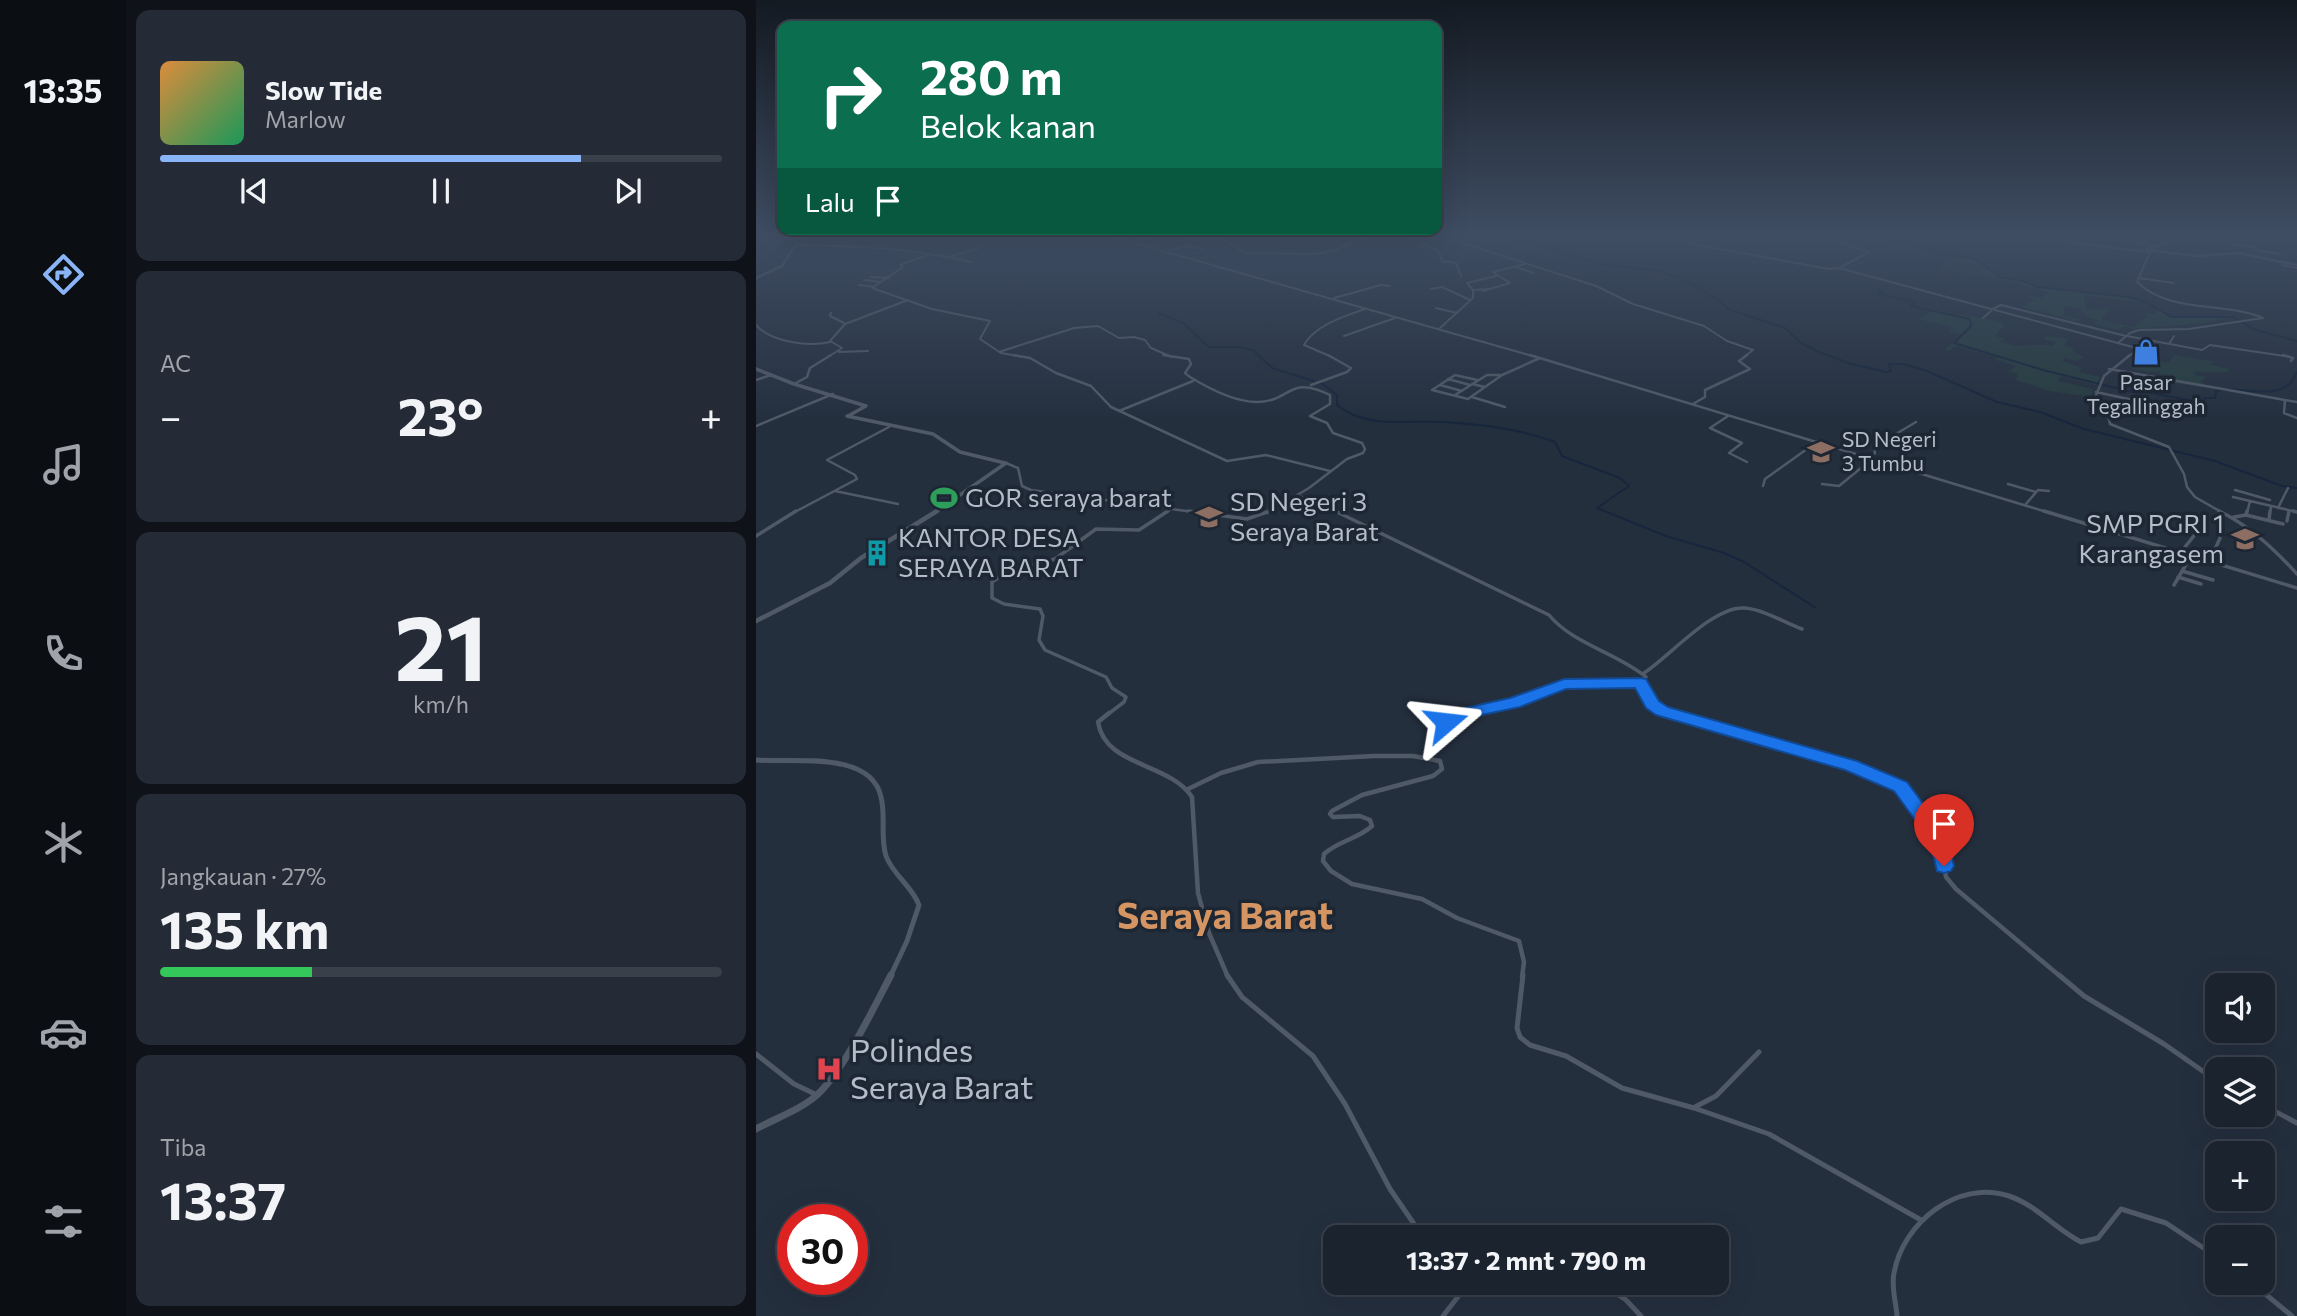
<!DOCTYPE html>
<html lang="id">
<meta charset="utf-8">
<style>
:root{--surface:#1b232e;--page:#242b36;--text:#f1f3f6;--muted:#a0a4aa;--line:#39404a;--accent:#8ab4f8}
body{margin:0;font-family:Commissioner,sans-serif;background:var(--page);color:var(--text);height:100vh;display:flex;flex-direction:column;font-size:26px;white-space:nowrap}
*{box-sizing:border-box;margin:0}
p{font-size:23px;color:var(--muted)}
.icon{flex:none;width:38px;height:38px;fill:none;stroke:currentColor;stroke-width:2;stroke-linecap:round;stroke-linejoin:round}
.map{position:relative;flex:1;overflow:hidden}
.side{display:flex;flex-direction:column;gap:10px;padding:10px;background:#0f1319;width:630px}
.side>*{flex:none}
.hud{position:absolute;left:21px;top:21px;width:665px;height:214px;border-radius:14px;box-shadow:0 7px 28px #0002,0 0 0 2px var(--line);background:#0b6e4f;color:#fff;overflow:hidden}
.fabs{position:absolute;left:1449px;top:973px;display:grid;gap:14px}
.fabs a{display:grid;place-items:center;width:70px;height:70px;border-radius:14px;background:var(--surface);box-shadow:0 7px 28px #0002,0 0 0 2px var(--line);font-size:35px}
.speed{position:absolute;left:21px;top:1204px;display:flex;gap:14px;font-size:35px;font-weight:700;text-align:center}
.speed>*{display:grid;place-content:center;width:91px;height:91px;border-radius:50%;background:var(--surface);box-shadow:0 7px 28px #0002,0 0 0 2px var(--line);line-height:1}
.speed .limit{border:10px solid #d22;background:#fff;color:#111}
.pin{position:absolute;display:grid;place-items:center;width:60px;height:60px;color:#fff;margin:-72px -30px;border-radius:50% 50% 50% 0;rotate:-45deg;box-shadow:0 0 7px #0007}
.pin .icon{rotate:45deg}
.me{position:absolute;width:77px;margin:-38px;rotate:73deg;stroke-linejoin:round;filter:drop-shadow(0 0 5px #0008)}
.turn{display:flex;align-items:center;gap:24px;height:147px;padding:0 28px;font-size:32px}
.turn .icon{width:91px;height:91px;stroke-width:2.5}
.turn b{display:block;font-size:49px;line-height:60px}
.then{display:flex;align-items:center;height:66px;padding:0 28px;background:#0003;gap:14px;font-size:26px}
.big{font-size:52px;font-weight:700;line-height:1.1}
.side .tile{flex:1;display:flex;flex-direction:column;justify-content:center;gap:10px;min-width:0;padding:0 24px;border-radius:14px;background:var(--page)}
.side .dial{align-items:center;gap:0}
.dial b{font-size:91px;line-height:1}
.song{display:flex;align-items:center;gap:21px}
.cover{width:84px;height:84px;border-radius:10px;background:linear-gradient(135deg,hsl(30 70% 55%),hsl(150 70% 35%))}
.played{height:7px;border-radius:4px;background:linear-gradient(90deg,var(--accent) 75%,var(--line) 75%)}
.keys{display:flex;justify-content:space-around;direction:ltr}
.heat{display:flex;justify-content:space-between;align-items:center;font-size:38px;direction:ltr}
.charge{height:10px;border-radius:5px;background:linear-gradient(90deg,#34c759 27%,var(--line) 0)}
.trip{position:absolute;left:567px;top:1225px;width:406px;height:70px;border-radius:14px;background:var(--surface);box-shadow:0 7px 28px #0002,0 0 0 2px var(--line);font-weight:700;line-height:70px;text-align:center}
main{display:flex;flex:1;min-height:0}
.dock{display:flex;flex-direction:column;width:126px;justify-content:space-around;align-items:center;background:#0b0e12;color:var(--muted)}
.dock .icon{width:49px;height:49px}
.dock .current{color:var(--accent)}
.dock b{font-size:32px;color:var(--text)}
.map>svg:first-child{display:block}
.green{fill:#263c3f}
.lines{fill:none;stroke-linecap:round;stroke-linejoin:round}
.stream{stroke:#17263c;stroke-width:2}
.minor-far4{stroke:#505966;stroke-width:2}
.minor-far3{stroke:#505966;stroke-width:2.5}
.minor-far2{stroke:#505966;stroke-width:3.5}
.minor-far1{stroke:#505966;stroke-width:4.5}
.minor{stroke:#505966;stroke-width:5}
.tertiary-far4{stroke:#505966;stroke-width:2.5}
.tertiary-far3{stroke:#505966;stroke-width:3.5}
.tertiary-far2{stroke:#505966;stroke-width:4.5}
.tertiary-far1{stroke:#505966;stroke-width:5}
.tertiary{stroke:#505966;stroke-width:7}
.route{fill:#1a73e8;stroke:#114b97;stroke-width:2}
.labels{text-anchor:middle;stroke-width:7;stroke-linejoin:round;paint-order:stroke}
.far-poi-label{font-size:21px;fill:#b4bcc9;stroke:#1d2633}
.poi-label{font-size:26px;fill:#b4bcc9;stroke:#1d2633;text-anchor:start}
.near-poi-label{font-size:32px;fill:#b4bcc9;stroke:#1d2633;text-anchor:start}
.near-quarter-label{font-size:37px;font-weight:bold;fill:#d59563;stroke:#1d2633}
</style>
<main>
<nav class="dock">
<b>13:35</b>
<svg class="icon current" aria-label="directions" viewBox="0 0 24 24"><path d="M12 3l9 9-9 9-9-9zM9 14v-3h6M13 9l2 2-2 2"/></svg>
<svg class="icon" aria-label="music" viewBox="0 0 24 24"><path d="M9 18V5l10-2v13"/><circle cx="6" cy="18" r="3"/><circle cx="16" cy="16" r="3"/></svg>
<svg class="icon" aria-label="phone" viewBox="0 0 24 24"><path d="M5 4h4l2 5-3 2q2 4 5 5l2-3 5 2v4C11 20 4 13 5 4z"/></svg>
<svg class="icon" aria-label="climate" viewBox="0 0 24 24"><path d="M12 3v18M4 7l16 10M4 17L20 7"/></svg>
<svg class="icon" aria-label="car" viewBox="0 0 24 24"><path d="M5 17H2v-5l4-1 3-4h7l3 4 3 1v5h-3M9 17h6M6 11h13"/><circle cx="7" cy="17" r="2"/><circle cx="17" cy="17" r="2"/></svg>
<svg class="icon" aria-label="filters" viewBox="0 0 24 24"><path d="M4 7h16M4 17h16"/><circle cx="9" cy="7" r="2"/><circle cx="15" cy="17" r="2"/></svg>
</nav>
<section class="side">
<div class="tile">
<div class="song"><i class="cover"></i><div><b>Slow Tide</b><p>Marlow</p></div></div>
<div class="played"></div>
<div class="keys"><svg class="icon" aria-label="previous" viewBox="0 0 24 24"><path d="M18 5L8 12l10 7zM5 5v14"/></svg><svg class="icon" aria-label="pause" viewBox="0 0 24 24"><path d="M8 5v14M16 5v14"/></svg><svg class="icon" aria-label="next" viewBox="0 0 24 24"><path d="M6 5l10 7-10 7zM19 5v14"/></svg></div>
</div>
<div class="tile"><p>AC</p>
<div class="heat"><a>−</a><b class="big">23°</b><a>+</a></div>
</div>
<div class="tile dial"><b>21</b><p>km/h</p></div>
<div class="tile"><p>Jangkauan · 27%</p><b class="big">135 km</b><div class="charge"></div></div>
<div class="tile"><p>Tiba</p><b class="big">13:37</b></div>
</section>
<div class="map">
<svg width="1541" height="1316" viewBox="0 0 1541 1316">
<rect width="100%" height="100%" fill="#242f3e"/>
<path class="green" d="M 1066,236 L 1149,242 L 1182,254 L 1217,258 L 1246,278 L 1264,280 L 1281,287 L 1373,297 L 1392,303 L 1328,295 L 1330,310 L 1353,309 L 1345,320 L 1377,327 L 1392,316 L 1380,313 L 1399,314 L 1401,307 L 1415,317 L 1477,317 L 1450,323 L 1376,329 L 1368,326 L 1362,330 L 1338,324 L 1341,320 L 1328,316 L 1330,314 L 1325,312 L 1326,309 L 1308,306 L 1308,316 L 1327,320 L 1312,322 L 1315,319 L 1265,307 L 1279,300 L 1270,296 L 1286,298 L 1293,292 L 1233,277 L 1187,271 L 1184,268 L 1195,259 L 1151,248 Z
M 1177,310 L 1242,321 L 1249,325 L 1239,336 L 1249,339 L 1244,342 L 1256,342 L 1249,343 C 1265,349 1280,343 1297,346 L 1300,342 L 1287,339 L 1291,336 L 1312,338 L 1308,346 L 1318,348 L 1316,351 L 1327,357 L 1321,361 L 1309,358 L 1306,361 L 1326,368 L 1323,372 L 1344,377 L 1340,385 L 1305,376 L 1302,381 L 1337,389 L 1335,397 L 1293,391 L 1260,380 L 1262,374 L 1252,371 L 1261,366 L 1240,360 L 1241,357 L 1200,346 L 1192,351 L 1189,349 L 1207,335 L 1192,332 L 1196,327 L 1161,319 Z
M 1418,355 L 1460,362 L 1452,364 L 1473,369 L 1472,372 L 1438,372 L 1439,375 L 1451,377 L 1445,381 L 1449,387 L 1408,382 L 1411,375 L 1404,374 L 1404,371 L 1392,372 L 1374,368 L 1380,361 L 1390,363 L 1393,360 L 1413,363 Z"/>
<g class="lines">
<path class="stream" d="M 735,236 L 775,242 L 843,264 L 897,270 L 923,277 L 961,299 L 972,309 L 1029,328 L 1045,343 L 1063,352 L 1095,364 L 1130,372 L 1135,371 L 1133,364 L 1147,364 L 1171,371 L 1241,402 L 1284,412 L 1328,429 L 1459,461 L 1526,486 L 1541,488
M 1075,236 L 1149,242 L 1182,254 L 1217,258 L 1246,278 L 1264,280 L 1281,287 L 1373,297 L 1392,303 L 1415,317 L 1477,317 L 1500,330 L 1541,341
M 1122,291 L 1125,292 L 1123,294 L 1159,302 L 1155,306 L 1214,319 L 1215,326 L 1198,343 L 1287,370 L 1376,392 L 1391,392 L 1446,403 L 1449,398 L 1459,398 L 1460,391 C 1481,384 1520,402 1536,381 C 1538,378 1539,375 1541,372
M 403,313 L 427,323 L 453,347 L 482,347 L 497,350 L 516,368 L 567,384 L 581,395 L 581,405 C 609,429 652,420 686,422 C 723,424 765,429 799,442 L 806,456 L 864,478 L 873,486 L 841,508 L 910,536 L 968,553 L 988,562 L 1060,608"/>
<path class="minor-far4" d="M 354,236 L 780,357
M 657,236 L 673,238
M 685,236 L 840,286 L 877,304 L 948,326 L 971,341 L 997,350 L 988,357
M 685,236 L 665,245 L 682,250 L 686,261 L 700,263 L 705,276
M 893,236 L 1073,269 L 1083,268 L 1384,349
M 1064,236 L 1113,252
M 1357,238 L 1398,246
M 380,240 L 405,237 L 466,239 L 489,253 L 559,254 L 580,250 L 612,236
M 19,244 L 34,236
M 1477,244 L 1500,248
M 39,245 C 99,246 156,248 215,262
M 414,250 L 432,246 L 449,250
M 1499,250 L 1524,254
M 174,254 L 144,265 L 147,267 L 116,288 L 176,309 L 234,321 L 224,339 L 245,353 L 267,357
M 195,256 L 223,248
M 1526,265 L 1541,268
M 760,267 L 778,273
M 1085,267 L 1113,252
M 115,277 L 133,278
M 1383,278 L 1417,283
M 108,280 L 125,282
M 103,285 L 118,287
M 675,289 L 686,287 L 714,300
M 717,290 L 732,289
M 727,291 L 754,283 L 737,272 L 769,264
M 578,298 L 625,285 L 634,286
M 680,308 L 701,313
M 1237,309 L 1245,305 L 1370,336
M 75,313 L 74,316 L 88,323
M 1227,318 L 1235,311
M 0,325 C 15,342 52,347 74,342
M 684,328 L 717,298 L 717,290 L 711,283 L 740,276
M 588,336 L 639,318
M 1371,336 L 1446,350 L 1454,345 L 1535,357
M 1362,343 L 1374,333 L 1383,330 L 1433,329 L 1507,318 C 1467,301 1414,314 1381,282 L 1394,252
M 1413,344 L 1418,336
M 83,352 L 112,351
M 243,352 L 318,328 L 342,326 L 363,338 L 378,337 L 389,340 L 395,348 L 416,357
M 72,357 L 86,348 L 74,341 L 89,324 L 152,300
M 576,357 L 548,345 C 559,325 589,316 609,309
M 1371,357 L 1382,350"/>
<path class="minor-far3" d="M 257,355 L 274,358 L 300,373 L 335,386 L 355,407 L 471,461 L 510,455 L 574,471
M 407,355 L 433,359 L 435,364 L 429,373 L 434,377 C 452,388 479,402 501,402 C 535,402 532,374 574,395 L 574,404 L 554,416 L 571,423 L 577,433 L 606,443 L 609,449 L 607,453 L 591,459 L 553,488 L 511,513
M 774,355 L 1294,513
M 1374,355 L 1348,376 L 1338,400 L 1352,415 L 1354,424 L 1413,447 L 1428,474 L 1431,487 L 1439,497 L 1467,513
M 1527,355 L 1537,358 L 1535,361
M 1353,369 L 1529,400 L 1528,413 L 1541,418
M 692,379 L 714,385
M 0,380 L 15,375
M 38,384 L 51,377 L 54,368 L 75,355
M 716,384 L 729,387
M 555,385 L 591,372 L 595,368 L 572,355
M 684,385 L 706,391
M 676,390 L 712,399 L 746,375 L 784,358
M 676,390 L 699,375 L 721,380
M 1340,392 L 1382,401
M 699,395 L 731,375 L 744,375
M 716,397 L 749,407
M 1529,400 L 1541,402
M 937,404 L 949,397 L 949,390 L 994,369 L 983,361 L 991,355
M 363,411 L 437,381
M 0,426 L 77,394
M 954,428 L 986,443 L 973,453 L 991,462
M 954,428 L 972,416
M 1114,457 L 1119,453 L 1118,447 L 1160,422
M 250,463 L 262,468 L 266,486 L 275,490 L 445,513
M 1066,484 L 1083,486 L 1117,458
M 1252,484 L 1280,492
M 1007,486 L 1009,479 L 1062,441
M 1479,490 L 1514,500
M 79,491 L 142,504
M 541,495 L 583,513
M 1477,497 L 1541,512
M 1270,504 L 1282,490 L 1293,491
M 1522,508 L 1532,488
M 37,513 L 101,479 L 99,475 L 71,460 L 133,427
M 409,513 L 415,509
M 1491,513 L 1494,501
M 1514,513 L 1515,506"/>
<path class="minor-far2" d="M 432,511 L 491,519 L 514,511
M 579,511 L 793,615 C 817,644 861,653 890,677 L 884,683 L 873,685 L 808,684 L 746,707 L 706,715
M 1288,511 L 1541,588
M 1463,511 C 1494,526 1518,549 1541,574
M 1537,511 L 1541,512
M 1490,515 L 1491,511
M 1478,517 L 1490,515 L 1527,524
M 1513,520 L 1514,511
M 1531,521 L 1533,511
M 0,536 L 40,511
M 1425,552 L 1441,532
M 1454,561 L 1464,538
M 1426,571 L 1457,580
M 1422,577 L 1445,584
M 1418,585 L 1435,556
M 888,673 C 914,656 958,605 989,608 C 1009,610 1027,622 1046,629
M 884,683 L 896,705 L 917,715
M 351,715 L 368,702 L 370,697 L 356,688 L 350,677 L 289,650 L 283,640 L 287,616 L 284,609 L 248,604 L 236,598 L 236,582 L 250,573 L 299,559 L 340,529 L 383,530 L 412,511"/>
<path class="minor-far1" d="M 353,713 L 342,722 C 349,767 413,762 436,797 L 442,893 L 453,933 L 472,977
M 911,713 L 1095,766 L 1145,787 L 1183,837 L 1190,877 L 1200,889 L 1305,977
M 670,758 C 676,733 689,718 714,713
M 432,789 L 465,773 L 502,762 L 618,756 L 657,756 L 684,761 L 686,769 L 677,776 L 606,795 L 576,811 L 574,814 L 577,817 L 604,816 L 614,820 L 616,826 C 602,839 582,841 568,854 L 567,861 L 575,871 L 596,884 L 666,899 L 701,918 L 763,941 L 768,962 L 766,977"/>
<path class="minor" d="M 471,975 L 486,997 L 557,1056 L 589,1104 L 634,1189 L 667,1237
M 767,975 L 761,1028 L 764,1037 L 774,1045 L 810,1056 L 866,1088 L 938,1108 L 1013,1134 L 1165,1220
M 1303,975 L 1328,996 L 1408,1044 L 1461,1081
M 0,1054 L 38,1084 L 59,1094
M 1507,1105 L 1541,1123
M 939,1107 L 960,1096 L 1003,1052
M 703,1283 L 708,1289 L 764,1283
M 845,1283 L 870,1300 L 885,1316
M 1496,1283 L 1536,1316
M 687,1316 L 708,1289
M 1141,1316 C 1140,1302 1135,1287 1138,1273 C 1147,1223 1201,1179 1253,1196 C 1280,1205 1300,1229 1325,1242 L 1342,1238 L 1365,1209 L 1410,1223 L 1461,1257"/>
<path class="tertiary-far4" d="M 1256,236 L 1394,252
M 1390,250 L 1414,241 L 1419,236
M 1392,250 L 1441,256 L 1482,253 L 1541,265
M 0,278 L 26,266 L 41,242 L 36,236"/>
<path class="tertiary-far3" d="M 0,369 L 38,384 L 110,406 L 92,416
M 91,416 L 177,434 L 204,452 L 249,463
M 178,513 L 250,463"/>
<path class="tertiary-far2" d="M 0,621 L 74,583 L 105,558 L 181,511"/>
<path class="tertiary-far1" d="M 0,760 C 36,763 115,750 125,797 C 130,816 124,837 130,856 C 137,875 156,886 163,905 L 151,941 L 134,977"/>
<path class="tertiary" d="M 0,1129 C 20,1118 44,1110 61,1095 C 88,1070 117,1009 135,975"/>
</g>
<linearGradient id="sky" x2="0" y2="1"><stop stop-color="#141a22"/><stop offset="0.56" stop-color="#3f4d63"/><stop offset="1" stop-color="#3f4d63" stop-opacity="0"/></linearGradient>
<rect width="1541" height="420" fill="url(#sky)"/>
<path class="route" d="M 884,678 L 890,679 L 903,701 L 912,707 L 1101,761 L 1151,782 L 1192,837 L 1198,866 L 1195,871 L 1188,873 L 1181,871 L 1173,839 L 1138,791 L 1089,770 L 900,715 L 890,708 L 879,688 L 810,689 L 764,707 L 711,718 L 690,727 L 681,722 L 700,710 L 754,698 L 808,679 Z"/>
<defs>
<g id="shop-bare" transform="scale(2.1)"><path d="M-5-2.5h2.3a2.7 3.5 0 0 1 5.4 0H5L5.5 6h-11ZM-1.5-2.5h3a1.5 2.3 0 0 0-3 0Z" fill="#3f7fe0" stroke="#1d2633" stroke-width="2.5" paint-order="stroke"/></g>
<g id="school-bare" transform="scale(2.1)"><path d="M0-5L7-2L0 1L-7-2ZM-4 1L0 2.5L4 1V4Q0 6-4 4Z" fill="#8d6e63" stroke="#1d2633" stroke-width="2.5" paint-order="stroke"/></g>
<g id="stadium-bare" transform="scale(2.1)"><path d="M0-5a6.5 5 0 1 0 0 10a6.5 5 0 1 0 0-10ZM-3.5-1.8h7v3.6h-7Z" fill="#2e9e5b" stroke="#1d2633" stroke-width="2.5" paint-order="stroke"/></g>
<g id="building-bare" transform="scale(2.1)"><path d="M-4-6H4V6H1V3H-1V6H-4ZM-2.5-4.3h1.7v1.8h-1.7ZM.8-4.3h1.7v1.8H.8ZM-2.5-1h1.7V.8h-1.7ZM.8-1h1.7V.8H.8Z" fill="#0f9aa8" stroke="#1d2633" stroke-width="2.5" paint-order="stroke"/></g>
<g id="hospital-bare" transform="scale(2.1)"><path d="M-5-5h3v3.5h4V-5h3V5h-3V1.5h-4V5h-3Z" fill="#e0444e" stroke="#1d2633" stroke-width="2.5" paint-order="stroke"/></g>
</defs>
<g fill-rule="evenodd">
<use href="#shop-bare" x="1390" y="352"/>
<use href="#school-bare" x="1065" y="452"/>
<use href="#stadium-bare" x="188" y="498"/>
<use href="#school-bare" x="453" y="517"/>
<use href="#school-bare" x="1489" y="539"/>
<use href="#building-bare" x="121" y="553"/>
<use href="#hospital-bare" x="73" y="1069"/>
</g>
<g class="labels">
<g class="far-poi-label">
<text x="1390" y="390">Pasar<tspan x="1390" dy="24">Tegallinggah</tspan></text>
<text x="1086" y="447" text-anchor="start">SD Negeri<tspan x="1086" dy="24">3 Tumbu</tspan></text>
</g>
<g class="poi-label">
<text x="209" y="507">GOR seraya barat</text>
<text x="474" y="511">SD Negeri 3<tspan x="474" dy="30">Seraya Barat</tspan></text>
<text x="1468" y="533" text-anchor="end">SMP PGRI 1<tspan x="1468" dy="30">Karangasem</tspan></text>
<text x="142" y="547">KANTOR DESA<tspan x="142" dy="30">SERAYA BARAT</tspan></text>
</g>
<g class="near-poi-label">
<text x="94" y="1062">Polindes<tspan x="94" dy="37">Seraya Barat</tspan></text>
</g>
<g class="near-quarter-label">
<text x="469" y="929">Seraya Barat</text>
</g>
</g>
</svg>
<div class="fabs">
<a><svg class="icon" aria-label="sound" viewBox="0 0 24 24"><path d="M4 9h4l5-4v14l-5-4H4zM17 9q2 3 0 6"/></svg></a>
<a><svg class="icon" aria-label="layers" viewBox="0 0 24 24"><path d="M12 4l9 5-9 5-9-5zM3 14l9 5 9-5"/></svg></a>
<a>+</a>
<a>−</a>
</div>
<div class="speed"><div class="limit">30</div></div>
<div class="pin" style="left:1188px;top:866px;background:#d93025"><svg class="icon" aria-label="arrive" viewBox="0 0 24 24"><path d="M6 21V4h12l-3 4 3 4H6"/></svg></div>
<svg class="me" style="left:690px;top:722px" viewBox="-20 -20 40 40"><path d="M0-17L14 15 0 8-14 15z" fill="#1a73e8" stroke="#fff" stroke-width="4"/></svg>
<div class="trip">13:37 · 2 mnt · 790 m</div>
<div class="hud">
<div class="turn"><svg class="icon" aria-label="right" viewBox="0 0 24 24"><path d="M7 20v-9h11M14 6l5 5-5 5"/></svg><div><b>280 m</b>Belok kanan</div></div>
<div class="then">Lalu<svg class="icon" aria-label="arrive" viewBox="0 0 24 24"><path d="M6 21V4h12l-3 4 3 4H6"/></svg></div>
</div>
</div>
</main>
